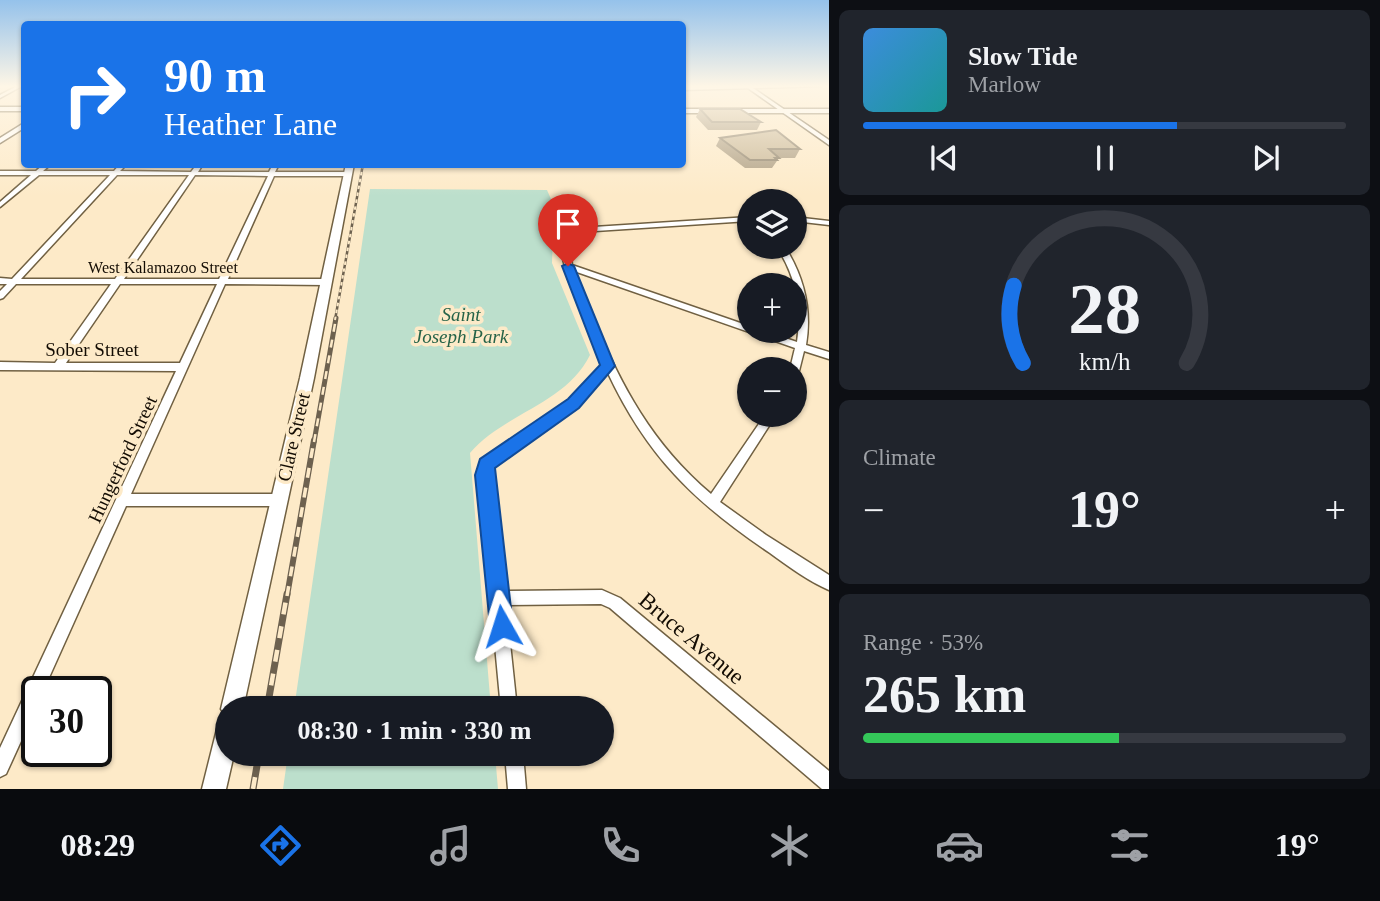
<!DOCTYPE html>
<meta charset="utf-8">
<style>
:root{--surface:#171b24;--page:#20242c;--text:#f1f3f6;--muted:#9ea1a6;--line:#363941;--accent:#1a73e8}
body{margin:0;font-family:"Times New Roman",serif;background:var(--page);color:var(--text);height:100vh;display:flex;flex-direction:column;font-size:26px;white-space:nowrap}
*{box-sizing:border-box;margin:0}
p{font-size:23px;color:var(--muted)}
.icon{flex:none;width:38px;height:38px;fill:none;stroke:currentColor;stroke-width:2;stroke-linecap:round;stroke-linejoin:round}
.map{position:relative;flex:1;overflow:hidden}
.details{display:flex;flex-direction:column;gap:10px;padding:10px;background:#0d0f14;width:551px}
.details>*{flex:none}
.banner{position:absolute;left:21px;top:21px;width:665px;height:147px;border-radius:7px;box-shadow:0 2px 5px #0004;background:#1a73e8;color:#fff;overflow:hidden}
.controls{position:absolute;left:737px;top:189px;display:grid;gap:14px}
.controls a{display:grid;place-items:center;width:70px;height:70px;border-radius:50%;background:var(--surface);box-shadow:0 2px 5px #0004;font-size:35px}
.speed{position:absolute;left:21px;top:676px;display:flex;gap:14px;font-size:35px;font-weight:700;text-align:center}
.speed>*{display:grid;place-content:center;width:91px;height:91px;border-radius:50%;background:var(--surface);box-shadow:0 2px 5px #0004;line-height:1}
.speed .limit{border:4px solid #111;border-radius:10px;background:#fff;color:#111}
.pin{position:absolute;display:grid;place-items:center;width:60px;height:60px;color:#fff;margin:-72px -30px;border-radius:50% 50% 50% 0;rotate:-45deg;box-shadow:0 0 7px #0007}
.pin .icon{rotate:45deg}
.me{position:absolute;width:77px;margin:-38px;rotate:354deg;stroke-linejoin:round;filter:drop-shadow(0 0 5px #0008)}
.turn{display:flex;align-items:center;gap:24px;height:147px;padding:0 28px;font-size:32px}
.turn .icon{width:91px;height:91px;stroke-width:2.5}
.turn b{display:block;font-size:49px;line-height:60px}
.big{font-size:52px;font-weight:800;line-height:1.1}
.details .widget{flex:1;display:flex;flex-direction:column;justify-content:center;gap:10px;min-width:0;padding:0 24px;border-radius:10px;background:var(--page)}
.details .dial{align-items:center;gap:0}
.dial svg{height:182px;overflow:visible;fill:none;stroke:var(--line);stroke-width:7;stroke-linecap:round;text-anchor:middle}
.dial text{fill:var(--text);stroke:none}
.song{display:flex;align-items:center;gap:21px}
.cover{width:84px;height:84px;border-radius:10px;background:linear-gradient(135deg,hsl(210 70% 55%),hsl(180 70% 35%))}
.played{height:7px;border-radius:4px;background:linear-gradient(90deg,var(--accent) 65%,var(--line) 65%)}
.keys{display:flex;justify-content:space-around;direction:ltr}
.heat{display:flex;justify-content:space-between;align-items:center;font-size:38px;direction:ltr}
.charge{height:10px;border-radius:5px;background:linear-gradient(90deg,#34c759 53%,var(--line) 0)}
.trip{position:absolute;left:215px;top:696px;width:399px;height:70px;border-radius:35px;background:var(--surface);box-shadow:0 2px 5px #0004;font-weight:800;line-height:70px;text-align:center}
.tabs{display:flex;height:112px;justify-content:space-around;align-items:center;background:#090b0e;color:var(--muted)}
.tabs .icon{width:49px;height:49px}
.tabs .selected{color:var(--accent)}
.tabs b{font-size:32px;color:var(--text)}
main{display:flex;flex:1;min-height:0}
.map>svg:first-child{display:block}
.green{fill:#bcdfcc}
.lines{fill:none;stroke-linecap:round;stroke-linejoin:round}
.street-casing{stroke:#706042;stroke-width:3}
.secondary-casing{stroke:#706042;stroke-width:3}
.street{fill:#fff;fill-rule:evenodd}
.secondary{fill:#fff;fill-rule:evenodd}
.rail-far3-casing{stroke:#6d614f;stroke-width:2.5}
.rail-far2-casing{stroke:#6d614f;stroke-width:5}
.rail-far1-casing{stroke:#6d614f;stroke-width:6}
.rail-casing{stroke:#6d614f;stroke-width:7}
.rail-far3{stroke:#fdeac8;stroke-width:2;stroke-dasharray:3.5;stroke-linecap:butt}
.rail-far2{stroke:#fdeac8;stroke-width:2.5;stroke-dasharray:8;stroke-linecap:butt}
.rail-far1{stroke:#fdeac8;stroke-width:3.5;stroke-dasharray:10;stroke-linecap:butt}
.rail{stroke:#fdeac8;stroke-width:4.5;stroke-dasharray:12;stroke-linecap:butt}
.wall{fill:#ad9d81}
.building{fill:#c9b796;stroke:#8d8069;stroke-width:2}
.route{fill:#1a73e8;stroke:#114b97;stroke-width:2}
.labels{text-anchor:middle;stroke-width:7;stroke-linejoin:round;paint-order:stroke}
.far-street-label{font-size:16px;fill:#130c03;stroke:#fdeac8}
.park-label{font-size:19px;font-style:italic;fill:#266348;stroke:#fdeac8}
.street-label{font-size:19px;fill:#130c03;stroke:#fdeac8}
.near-street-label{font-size:23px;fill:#130c03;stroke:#fdeac8}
</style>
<main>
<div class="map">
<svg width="829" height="789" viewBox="0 0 829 789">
<rect width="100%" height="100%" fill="#fdeac8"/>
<path class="green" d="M 370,189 L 547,190 L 561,222 L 553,235 L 552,263 L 590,355 C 566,404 504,413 470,453 L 491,709 L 294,709 Z
M 288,754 L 495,754 L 498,789 L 283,789 Z"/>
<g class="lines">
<g class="street-casing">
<path id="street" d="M 17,86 L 22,86 L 0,98 L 0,95 Z
M 745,86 L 750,86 L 829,140 L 829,145 Z
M 44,164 L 51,164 L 43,171 L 114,171 L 120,164 L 127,164 L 120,171 L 191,172 L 197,164 L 203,164 L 198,172 L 269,172 L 273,164 L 279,164 L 275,172 L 348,172 L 351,174 L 348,176 L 274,176 L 228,279 L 326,279 L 330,282 L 326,285 L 225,284 L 131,494 L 278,494 L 282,496 L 284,500 L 282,504 L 278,506 L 126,506 L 43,691 L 37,691 L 37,706 L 6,774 L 0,777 L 0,748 L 176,371 L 0,370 L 0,362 L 55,363 L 111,284 L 16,284 L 3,298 L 0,299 L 0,291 L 7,284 L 0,284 L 0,278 L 12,279 L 110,175 L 39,175 L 0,207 L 0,202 L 31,175 L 0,175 L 0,171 L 36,171 ZM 117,175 L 189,175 L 115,279 L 21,279 ZM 195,175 L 268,176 L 219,279 L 124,279 ZM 120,284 L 217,284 L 180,363 L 66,363 Z
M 749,217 L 749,221 L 580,232 L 569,241 L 572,265 L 749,326 L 749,331 L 764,331 L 797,342 C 802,307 796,277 777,247 L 785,247 C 804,277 812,309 806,345 L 829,352 L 829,359 L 804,351 L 799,371 L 794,375 L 794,369 L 790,369 L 795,348 L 574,271 C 579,286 586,301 592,316 C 621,386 652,444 711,494 L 765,415 L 776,415 L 720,502 L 766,535 L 829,575 L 829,590 C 808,581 788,566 770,553 C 694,502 647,456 608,373 L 578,406 L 492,467 L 491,475 L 504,591 L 602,590 L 620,598 L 829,771 L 829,789 L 822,789 L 610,608 L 601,604 L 506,605 L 517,709 L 501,709 L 479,475 L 482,460 L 570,400 L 604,364 L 568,279 L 563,259 L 561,240 L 578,228 Z
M 794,217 L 829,221 L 829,225 L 794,221 Z
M 505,754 L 523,754 L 526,789 L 508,789 Z"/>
</g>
<g class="secondary-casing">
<path id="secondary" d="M 682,86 L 822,86 L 682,90 Z
M 0,107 L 24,107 L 24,111 L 0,111 Z
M 682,109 L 829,109 L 829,113 L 682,113 Z
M 24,123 L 24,128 L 0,143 L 0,138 Z
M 346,164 L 354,164 L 314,378 L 243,709 L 228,709 L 228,754 L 234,754 L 226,789 L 202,789 L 217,729 L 220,721 L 227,718 L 221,709 L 300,378 Z"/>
</g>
<use href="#street" class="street"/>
<use href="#secondary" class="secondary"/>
<g class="rail-far3-casing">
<path id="rail-far3" d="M 335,320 L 363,164"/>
</g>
<g class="rail-far2-casing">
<path id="rail-far2" d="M 314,442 L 336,318"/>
</g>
<g class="rail-far1-casing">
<path id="rail-far1" d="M 287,596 L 314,440"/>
</g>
<g class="rail-casing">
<path id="rail" d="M 267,709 L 287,594
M 253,789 L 259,754"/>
</g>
<use href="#rail-far3" class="rail-far3"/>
<use href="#rail-far2" class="rail-far2"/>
<use href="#rail-far1" class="rail-far1"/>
<use href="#rail" class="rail"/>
</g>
<path class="wall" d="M 700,109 L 761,122 L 757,130 L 708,130 L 696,117 Z
M 720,138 L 800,149 L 795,158 L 778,158 L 779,158 L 772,168 L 745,168 L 716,146 Z"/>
<path class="building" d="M 700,109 L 740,109 L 761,122 L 712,122 Z
M 776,130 L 800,149 L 769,149 L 779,158 L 775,158 L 777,160 L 750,160 L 720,138 Z"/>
<linearGradient id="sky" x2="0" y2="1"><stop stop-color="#95c2eb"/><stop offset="0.44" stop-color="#fef6e6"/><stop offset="1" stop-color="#fef6e6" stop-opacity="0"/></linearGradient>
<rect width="829" height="196" fill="url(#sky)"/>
<path class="route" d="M 568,263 L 574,266 L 615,366 L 579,408 L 495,468 L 513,626 L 510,634 L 502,637 L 494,634 L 490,626 L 475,475 L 480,459 L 568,399 L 600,365 L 562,266 Z"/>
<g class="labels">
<g class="far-street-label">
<text x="163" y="273">West Kalamazoo Street</text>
</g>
<g class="park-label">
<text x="461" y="321">Saint<tspan x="461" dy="22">Joseph Park</tspan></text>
</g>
<g class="street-label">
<text x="92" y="356">Sober Street</text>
<text transform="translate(293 437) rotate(-77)" y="7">Clare Street</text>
<text transform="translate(122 459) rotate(-65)" y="7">Hungerford Street</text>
</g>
<g class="near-street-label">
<text transform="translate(692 638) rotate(40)" y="8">Bruce Avenue</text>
</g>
</g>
</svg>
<div class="controls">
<a><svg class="icon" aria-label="layers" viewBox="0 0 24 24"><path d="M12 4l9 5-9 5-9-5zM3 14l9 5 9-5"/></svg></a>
<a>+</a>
<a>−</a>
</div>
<div class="speed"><div class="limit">30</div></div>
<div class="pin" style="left:568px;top:266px;background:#d93025"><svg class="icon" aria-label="arrive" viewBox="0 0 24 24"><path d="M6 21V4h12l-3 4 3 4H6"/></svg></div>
<svg class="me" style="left:502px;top:626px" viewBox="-20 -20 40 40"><path d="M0-17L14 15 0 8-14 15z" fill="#1a73e8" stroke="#fff" stroke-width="4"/></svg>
<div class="trip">08:30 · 1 min · 330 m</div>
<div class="banner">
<div class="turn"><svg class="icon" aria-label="right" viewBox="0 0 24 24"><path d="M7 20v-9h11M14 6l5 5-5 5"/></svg><div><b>90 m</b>Heather Lane</div></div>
</div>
</div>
<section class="details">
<div class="widget">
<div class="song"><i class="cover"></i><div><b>Slow Tide</b><p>Marlow</p></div></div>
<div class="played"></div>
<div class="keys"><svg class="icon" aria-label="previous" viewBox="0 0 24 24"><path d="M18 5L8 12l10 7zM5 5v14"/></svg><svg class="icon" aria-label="pause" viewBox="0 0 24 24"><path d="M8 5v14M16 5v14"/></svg><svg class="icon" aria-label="next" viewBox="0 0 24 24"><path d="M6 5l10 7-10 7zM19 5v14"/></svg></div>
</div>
<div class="widget dial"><svg viewBox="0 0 100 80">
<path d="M14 69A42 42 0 1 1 86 69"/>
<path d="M14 69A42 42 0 0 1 10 35" stroke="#1a73e8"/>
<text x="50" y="56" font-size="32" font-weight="700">28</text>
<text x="50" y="72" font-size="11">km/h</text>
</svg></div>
<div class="widget"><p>Climate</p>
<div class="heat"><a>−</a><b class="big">19°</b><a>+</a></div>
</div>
<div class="widget"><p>Range · 53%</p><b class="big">265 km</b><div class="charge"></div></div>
</section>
</main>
<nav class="tabs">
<b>08:29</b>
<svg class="icon selected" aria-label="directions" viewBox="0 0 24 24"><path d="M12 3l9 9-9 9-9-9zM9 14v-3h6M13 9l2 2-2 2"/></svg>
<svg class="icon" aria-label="music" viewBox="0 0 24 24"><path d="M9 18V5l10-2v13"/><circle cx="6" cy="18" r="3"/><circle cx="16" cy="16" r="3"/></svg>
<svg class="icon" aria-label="phone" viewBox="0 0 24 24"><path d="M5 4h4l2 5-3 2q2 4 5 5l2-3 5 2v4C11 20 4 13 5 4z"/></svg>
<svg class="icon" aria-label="climate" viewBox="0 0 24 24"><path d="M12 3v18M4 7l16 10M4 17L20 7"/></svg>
<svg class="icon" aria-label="car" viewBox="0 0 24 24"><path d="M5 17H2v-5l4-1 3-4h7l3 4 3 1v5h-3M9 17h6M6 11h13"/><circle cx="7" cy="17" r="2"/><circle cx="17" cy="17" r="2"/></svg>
<svg class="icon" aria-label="filters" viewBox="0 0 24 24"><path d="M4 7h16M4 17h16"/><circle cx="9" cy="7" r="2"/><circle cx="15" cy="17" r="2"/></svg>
<b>19°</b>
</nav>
